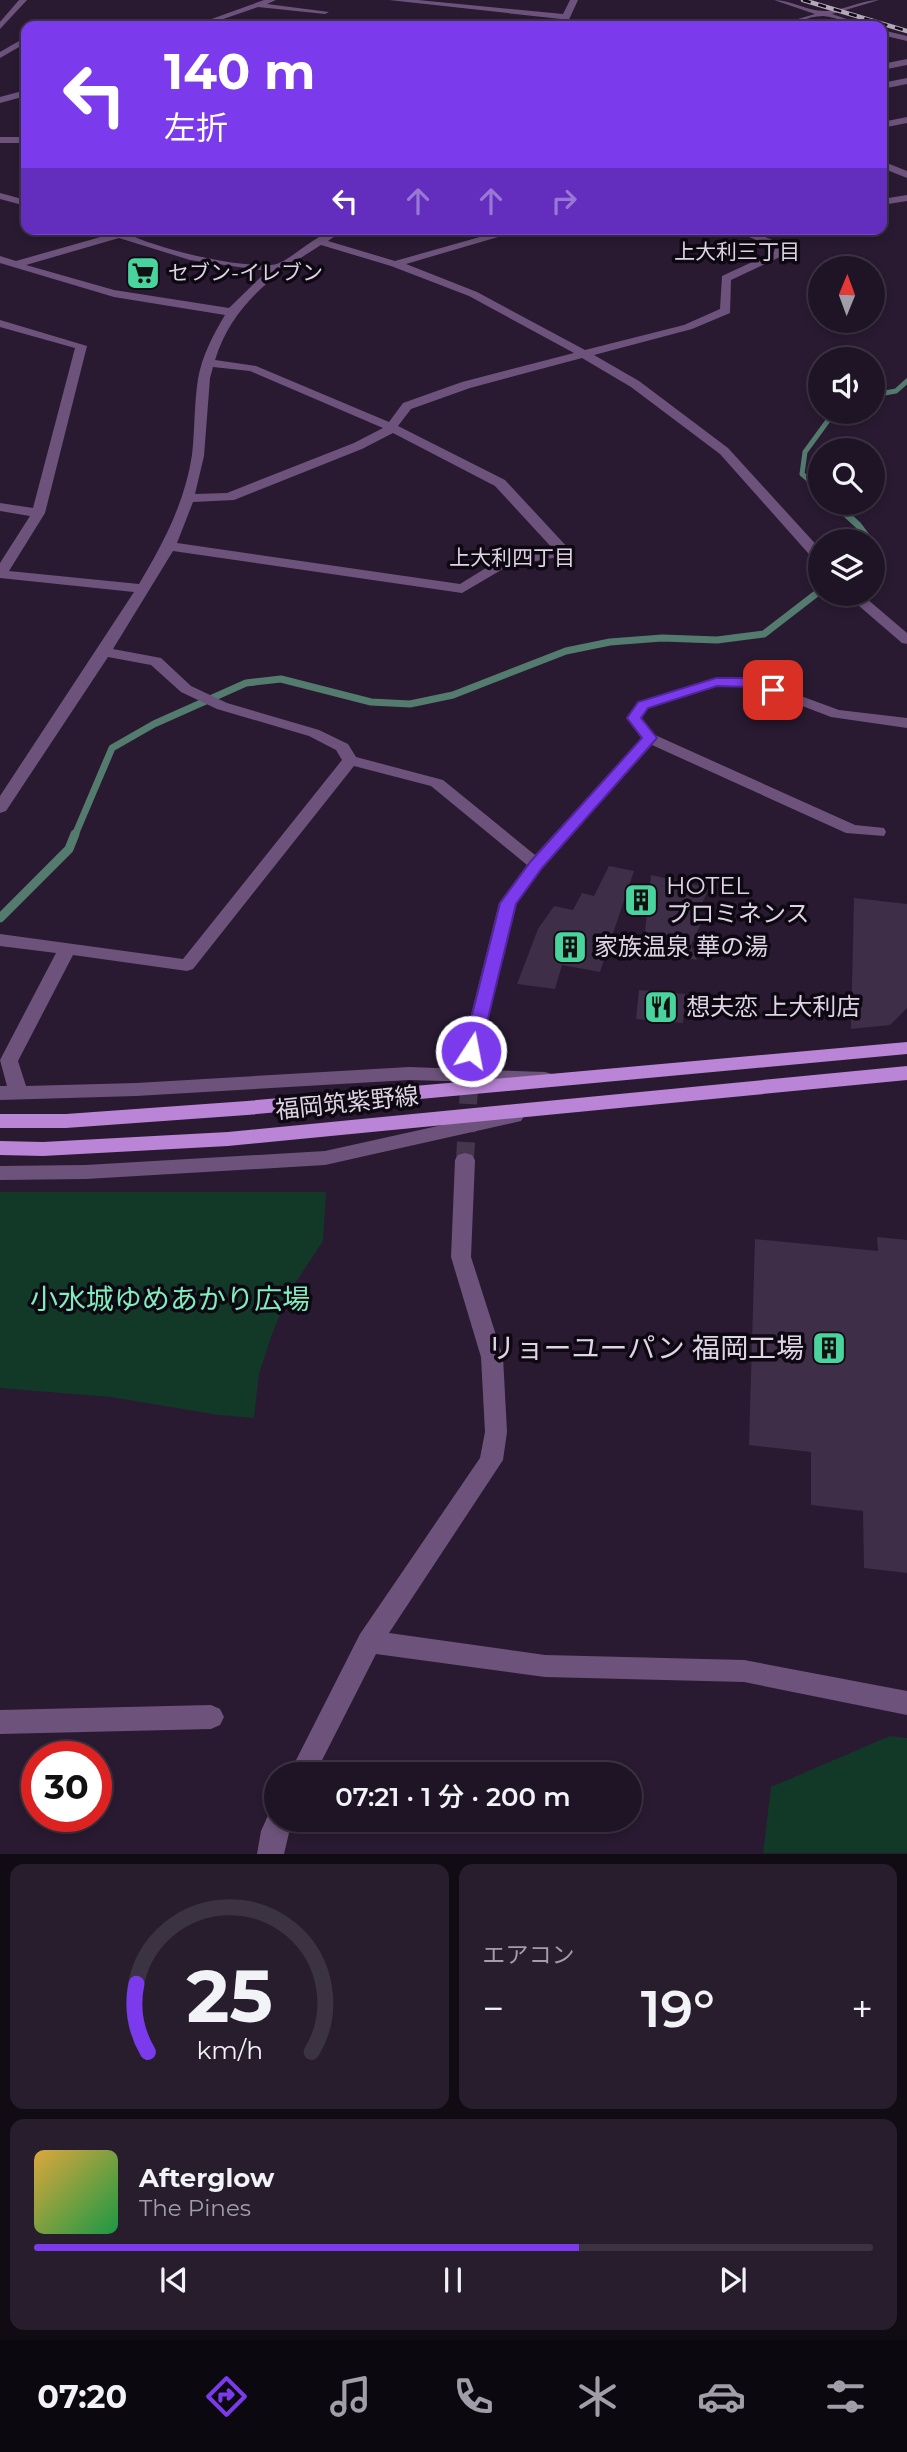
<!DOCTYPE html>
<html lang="ja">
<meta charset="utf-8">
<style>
:root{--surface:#1f1425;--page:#271d2d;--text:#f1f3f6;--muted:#a19ea7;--line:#3c3342;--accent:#7c3aed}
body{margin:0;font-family:Montserrat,"Noto Sans JP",sans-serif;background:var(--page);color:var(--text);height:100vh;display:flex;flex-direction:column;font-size:26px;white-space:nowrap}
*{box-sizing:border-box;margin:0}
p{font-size:23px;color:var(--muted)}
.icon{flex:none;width:38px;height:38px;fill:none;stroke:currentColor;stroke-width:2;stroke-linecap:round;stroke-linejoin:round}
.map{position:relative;height:1854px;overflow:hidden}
.sheet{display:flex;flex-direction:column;gap:10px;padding:10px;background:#110b14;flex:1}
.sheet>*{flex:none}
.hud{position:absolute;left:21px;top:21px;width:866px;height:214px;border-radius:14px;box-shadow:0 4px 10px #0003,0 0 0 2px var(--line);background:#7c3aed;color:#fff;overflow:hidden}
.needle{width:46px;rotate:1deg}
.buttons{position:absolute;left:808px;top:256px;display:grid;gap:14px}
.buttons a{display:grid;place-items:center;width:77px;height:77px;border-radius:50%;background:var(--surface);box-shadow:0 4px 10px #0003,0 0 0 2px var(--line);font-size:35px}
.speed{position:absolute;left:21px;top:1741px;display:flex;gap:14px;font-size:35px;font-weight:700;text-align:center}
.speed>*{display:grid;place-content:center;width:91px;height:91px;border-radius:50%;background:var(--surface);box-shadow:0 4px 10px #0003,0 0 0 2px var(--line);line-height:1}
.speed .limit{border:10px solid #d22;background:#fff;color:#111}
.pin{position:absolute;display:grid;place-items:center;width:60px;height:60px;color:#fff;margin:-30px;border-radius:14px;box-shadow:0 4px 10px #0006}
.me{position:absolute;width:77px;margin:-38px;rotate:11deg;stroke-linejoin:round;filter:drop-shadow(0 0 5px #0008)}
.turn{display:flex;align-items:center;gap:24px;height:147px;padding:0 28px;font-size:32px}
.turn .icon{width:91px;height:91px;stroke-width:2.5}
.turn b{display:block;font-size:49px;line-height:60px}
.lanes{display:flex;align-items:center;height:66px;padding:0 28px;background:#0003;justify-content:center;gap:35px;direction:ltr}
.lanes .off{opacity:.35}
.big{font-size:52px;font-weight:600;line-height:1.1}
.sheet .card{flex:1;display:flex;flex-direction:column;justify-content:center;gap:10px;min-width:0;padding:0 24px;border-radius:14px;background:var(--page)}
.sheet .dial{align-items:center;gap:0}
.dial svg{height:182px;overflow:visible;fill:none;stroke:var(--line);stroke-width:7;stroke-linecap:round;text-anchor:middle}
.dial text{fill:var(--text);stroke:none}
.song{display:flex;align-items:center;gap:21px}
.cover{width:84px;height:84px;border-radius:10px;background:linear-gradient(135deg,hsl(40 70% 55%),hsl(140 70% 35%))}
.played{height:7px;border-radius:4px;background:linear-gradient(90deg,var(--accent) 65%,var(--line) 65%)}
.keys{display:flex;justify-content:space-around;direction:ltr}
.heat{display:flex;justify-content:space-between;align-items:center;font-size:38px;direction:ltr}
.sheet .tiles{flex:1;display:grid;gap:10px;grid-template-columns:1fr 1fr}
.card:last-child{grid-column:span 2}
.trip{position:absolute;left:264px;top:1762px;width:378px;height:70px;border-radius:35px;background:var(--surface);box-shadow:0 4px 10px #0003,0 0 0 2px var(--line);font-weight:600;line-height:70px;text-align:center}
.tab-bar{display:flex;height:112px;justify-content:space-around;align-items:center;background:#0c080f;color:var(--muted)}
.tab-bar .icon{width:49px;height:49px}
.tab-bar .on{color:var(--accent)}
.tab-bar b{font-size:32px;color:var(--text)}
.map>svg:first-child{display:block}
.green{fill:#123828}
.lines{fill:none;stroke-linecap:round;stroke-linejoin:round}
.stream-far2{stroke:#537b6e;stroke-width:5}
.stream-far1{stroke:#537b6e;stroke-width:7}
.stream{stroke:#537b6e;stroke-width:9}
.building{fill:#3e2e47}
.minor-tunnel{stroke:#44364c;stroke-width:18;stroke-dasharray:18 10;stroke-linecap:butt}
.minor{fill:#6d537b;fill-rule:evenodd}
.major{fill:#ba84d7;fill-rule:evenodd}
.rail-casing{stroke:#b4a8ba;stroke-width:4.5}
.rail{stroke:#0e0812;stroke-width:2.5;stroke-dasharray:8;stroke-linecap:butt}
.route{fill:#7c3aed;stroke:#51269a;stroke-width:2}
.labels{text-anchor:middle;stroke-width:7;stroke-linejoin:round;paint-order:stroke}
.far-neighbourhood-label{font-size:21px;fill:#ded4e4;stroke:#0e0812}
.far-poi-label{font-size:21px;fill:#ded4e4;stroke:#0e0812;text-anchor:start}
.poi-label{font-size:24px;fill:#ded4e4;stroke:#0e0812;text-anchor:start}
.street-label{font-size:24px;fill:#ded4e4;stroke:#0e0812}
.near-park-label{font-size:28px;fill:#7fecbb;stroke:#0e0812}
.near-poi-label{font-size:28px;fill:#ded4e4;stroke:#0e0812;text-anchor:end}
</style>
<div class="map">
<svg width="907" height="1854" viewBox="0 0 907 1854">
<rect width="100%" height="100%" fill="#291a31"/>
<path class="green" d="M 0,1192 L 326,1192 L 323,1241 L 288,1294 L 271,1337 L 259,1374 L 254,1418 L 219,1415 L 111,1397 L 0,1388 Z
M 890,1736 L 907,1738 L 907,1853 L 763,1853 L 771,1787 Z"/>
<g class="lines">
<path class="stream-far2" d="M 873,395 L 896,391 L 907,381
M 816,486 L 802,474 L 805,452 L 835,411"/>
<path class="stream-far1" d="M 814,485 L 821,491
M 833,502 L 858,525 L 870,541
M 75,835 L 112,748 L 154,724 L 246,683 L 281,679 L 371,702 L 410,704 L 453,695 L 566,651 L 610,642 L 662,638 L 717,640 L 764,634 L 821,590"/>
<path class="stream" d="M 0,918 L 69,849 L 75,834"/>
</g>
<path class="building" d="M 609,866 L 634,871 L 600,972 L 562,965 L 555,989 L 517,984 L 538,929 L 554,906 L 573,910 L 582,893 L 594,896 Z
M 651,875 L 709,888 L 695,919 L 702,921 L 691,945 L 697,960 L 643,951 Z
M 854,898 L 907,904 L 907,1008 L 890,1025 L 851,1029 Z
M 639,990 L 685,994 L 683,1023 L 636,1019 Z
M 877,1237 L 907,1240 L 907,1573 L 864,1568 L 863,1511 L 811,1505 L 811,1452 L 749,1445 L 755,1239 L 878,1251 Z"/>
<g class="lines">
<path class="minor-tunnel" d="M 465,1160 L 471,1051"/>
<path class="minor" d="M 19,0 L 27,0 L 0,29 L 0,22 Z
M 264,0 L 276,0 L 267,4 L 329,12 L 325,14 L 258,7 L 203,26 L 192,26 Z
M 389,0 L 418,0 L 563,14 L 570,0 L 578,0 L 566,26 L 558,26 L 561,19 Z
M 774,0 C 791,0 807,11 824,11 C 842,12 860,0 879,0 L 832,14 L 867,26 C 851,26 838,17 823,16 C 807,16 791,26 774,26 L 815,14 Z
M 882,30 L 907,36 L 907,41 L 882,35 Z
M 19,41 L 26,43 L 0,58 L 0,52 Z
M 907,59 L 907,65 L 882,70 L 882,64 Z
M 907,78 L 907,84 L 882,89 L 882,83 Z
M 26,90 L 26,96 L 0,103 L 0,97 Z
M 907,117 L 907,123 L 882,128 L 882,122 Z
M 0,137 L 26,137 L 26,143 L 0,143 Z
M 882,161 L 907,171 L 907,178 L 882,168 Z
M 0,193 L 26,200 L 26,206 L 0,199 Z
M 907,195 L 907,201 L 882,205 L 882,199 Z
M 103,229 C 122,229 136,239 154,244 C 187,255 235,266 270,265 C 290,265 316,229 345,229 L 328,241 L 395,261 L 508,229 L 525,229 L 406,264 L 477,292 L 585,350 L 684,325 L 720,309 L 722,276 L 774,252 L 775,248 L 730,229 L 745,229 L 785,245 L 782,256 L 731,280 L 730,313 L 692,329 L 594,355 L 639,381 L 728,448 L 821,550 L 821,563 L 816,562 L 720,454 L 631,387 L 582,358 L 470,388 L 411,409 L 398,426 L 505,480 L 569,549 L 569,555 L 508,566 L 462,593 L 173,551 L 113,649 L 161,658 L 191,686 L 227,703 L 319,730 L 348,744 L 356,757 L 443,780 L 535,855 L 642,738 L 626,718 L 638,702 L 716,678 L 752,678 L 839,710 L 907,718 L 907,728 L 831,717 L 750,686 L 717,686 L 648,708 L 642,718 L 655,735 L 855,825 L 884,828 L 886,832 L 884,836 L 846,833 L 652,745 L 542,868 L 517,903 L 480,1051 L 478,1055 L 464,1055 L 462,1051 L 499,903 L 527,865 L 431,786 L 354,766 L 193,969 L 187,971 L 73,955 L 18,1061 L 26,1086 L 136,1083 L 409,1067 L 545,1072 L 552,1074 L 555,1079 L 552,1084 L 409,1080 L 136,1096 L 0,1100 L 0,1086 L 7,1086 L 0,1060 L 56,953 L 0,946 L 0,934 L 183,959 L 342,760 L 336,750 L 309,736 L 217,709 L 181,692 L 151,665 L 108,657 L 6,811 L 0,813 L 0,796 L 134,592 L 0,578 L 0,563 L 30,516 L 0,511 L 0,503 L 33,508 L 75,348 L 0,327 L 0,320 L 87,346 L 45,513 L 9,571 L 139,584 C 163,544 185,502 192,455 C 195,430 194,404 198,379 C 202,356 213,335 225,315 L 114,297 L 0,263 L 0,256 L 16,261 L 111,234 ZM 119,238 L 190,260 L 267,271 L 229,308 L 114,290 L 26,265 ZM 321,245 L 391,266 L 469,296 L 574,353 L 462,382 L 403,403 L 389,422 L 256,366 L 215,360 C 232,305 274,274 321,245 ZM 213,367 L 250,371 L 383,428 L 354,443 L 227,493 L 195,494 L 204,456 L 210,378 ZM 393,433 L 495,486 L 554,550 L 499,560 L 460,584 L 177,543 L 193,502 L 234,500 L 362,449 Z
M 844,593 L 860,593 L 907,633 L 907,644 L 902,643 Z
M 514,1109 L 521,1111 L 524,1116 L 521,1121 L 325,1165 L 86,1179 L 0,1180 L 0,1166 L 86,1165 L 325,1151 Z
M 465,1153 L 472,1155 L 475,1160 L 471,1257 L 503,1357 L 507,1432 L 503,1460 L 389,1633 L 545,1655 L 744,1660 L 907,1691 L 907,1715 L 744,1682 L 545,1677 L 376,1654 L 315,1774 L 289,1774 L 360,1634 L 480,1458 L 485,1432 L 481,1357 L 451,1257 L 455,1160 L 458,1155 Z
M 211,1705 L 220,1709 L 224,1717 L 220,1725 L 211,1729 L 0,1734 L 0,1710 Z
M 276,1808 L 276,1820 L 292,1820 L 284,1854 L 257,1854 L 261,1831 L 270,1811 Z"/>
<path class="major" d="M 907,1042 L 907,1054 L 247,1115 L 66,1128 L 0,1128 L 0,1114 L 66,1114 L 247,1101 Z
M 907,1066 L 907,1080 L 228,1146 L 43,1156 L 0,1155 L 0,1141 L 43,1142 L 228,1132 Z"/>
<g class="rail-casing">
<path id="rail" d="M 803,0 L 907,31"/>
</g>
<use href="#rail" class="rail"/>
</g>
<path class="route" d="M 716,678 L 752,678 L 780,690 L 773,694 L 750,687 L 717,686 L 648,708 L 641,718 L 657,738 L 542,868 L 516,904 L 480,1051 L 477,1055 L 465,1055 L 463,1051 L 500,903 L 531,861 L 642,738 L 627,718 L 638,702 Z"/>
<defs>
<g id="supermarket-square" transform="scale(1.75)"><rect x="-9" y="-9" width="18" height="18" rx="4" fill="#49d49d" stroke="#0e0812"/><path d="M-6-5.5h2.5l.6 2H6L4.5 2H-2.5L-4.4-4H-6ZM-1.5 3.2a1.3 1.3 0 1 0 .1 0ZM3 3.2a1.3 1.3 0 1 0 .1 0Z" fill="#111"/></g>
<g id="building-square" transform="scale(1.75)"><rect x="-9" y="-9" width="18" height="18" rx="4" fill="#49d49d" stroke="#0e0812"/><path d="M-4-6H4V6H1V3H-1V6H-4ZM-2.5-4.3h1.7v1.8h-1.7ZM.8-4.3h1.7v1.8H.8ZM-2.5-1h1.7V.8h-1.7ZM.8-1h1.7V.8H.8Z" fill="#111"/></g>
<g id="restaurant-square" transform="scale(1.75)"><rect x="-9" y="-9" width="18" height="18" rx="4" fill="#49d49d" stroke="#0e0812"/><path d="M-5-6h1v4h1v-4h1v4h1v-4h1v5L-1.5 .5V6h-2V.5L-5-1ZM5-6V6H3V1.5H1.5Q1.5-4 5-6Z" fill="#111"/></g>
</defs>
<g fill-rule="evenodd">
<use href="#supermarket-square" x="143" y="273"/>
<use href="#building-square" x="641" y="900"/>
<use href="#building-square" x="570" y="947"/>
<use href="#restaurant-square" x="661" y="1007"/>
<use href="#building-square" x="829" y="1348"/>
</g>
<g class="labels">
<g class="far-neighbourhood-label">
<text x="737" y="259">上大利三丁目</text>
<text x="512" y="565">上大利四丁目</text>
</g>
<g class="far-poi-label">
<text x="168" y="280">セブン-イレブン</text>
</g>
<g class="poi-label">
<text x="666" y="894">HOTEL<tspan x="666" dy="28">プロミネンス</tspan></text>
<text x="594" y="955">家族温泉 華の湯</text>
<text x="686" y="1015">想夫恋 上大利店</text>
</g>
<g class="street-label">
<text transform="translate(347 1103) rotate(-6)" y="8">福岡筑紫野線</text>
</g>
<g class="near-park-label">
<text x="170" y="1309">小水城ゆめあかり広場</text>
</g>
<g class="near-poi-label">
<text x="804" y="1358">リョーユーパン 福岡工場</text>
</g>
</g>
</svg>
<div class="buttons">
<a><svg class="needle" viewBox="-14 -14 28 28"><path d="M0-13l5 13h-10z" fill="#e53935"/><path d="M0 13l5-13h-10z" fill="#a19ea7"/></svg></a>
<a><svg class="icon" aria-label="sound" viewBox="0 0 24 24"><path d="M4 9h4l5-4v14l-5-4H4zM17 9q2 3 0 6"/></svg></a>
<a><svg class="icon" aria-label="search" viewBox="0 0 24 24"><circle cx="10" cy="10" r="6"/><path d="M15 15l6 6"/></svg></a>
<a><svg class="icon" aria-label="layers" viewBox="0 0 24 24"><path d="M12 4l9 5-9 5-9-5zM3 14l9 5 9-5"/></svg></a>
</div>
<div class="speed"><div class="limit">30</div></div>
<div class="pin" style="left:773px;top:690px;background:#d93025"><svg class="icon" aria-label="arrive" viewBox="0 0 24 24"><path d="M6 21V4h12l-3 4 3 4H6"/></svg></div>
<svg class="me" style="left:471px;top:1051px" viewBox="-20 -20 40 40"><circle r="17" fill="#7c3aed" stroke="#fff" stroke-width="3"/><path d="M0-11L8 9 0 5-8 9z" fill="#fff"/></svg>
<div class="trip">07:21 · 1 分 · 200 m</div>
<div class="hud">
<div class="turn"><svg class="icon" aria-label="left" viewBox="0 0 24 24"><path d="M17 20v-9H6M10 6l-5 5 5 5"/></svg><div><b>140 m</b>左折</div></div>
<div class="lanes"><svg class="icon" aria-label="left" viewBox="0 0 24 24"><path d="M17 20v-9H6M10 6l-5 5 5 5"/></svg><svg class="icon off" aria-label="ahead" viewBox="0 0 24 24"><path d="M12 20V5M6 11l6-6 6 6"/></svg><svg class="icon off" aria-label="ahead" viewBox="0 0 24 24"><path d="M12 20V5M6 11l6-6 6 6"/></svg><svg class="icon off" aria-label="right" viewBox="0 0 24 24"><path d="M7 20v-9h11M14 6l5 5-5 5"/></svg></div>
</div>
</div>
<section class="sheet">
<div class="tiles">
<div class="card dial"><svg viewBox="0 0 100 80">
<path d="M14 69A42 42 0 1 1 86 69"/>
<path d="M14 69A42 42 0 0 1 9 39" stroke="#7c3aed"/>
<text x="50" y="56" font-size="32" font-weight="700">25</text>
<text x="50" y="72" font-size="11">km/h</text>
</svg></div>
<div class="card"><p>エアコン</p>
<div class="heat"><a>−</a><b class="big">19°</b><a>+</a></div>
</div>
<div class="card">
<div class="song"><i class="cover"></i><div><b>Afterglow</b><p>The Pines</p></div></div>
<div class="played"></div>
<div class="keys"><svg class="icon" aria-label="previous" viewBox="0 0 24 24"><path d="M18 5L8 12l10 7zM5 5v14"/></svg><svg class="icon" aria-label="pause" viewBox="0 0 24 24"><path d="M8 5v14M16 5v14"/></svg><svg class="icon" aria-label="next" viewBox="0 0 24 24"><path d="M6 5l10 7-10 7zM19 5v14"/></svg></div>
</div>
</div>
</section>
<nav class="tab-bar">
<b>07:20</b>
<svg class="icon on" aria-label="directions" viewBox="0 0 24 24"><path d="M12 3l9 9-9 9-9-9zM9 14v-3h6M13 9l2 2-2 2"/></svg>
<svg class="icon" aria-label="music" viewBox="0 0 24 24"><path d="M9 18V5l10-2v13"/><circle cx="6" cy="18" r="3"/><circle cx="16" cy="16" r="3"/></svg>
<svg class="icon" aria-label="phone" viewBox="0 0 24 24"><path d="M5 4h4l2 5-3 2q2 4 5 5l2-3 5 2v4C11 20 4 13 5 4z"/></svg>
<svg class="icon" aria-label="climate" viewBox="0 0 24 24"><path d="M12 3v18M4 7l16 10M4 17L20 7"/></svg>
<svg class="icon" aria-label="car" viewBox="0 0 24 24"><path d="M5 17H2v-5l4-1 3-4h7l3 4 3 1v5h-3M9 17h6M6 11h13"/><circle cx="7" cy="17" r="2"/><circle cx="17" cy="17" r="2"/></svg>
<svg class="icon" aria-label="filters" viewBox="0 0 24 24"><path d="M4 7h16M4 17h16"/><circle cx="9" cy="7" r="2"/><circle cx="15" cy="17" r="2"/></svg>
</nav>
